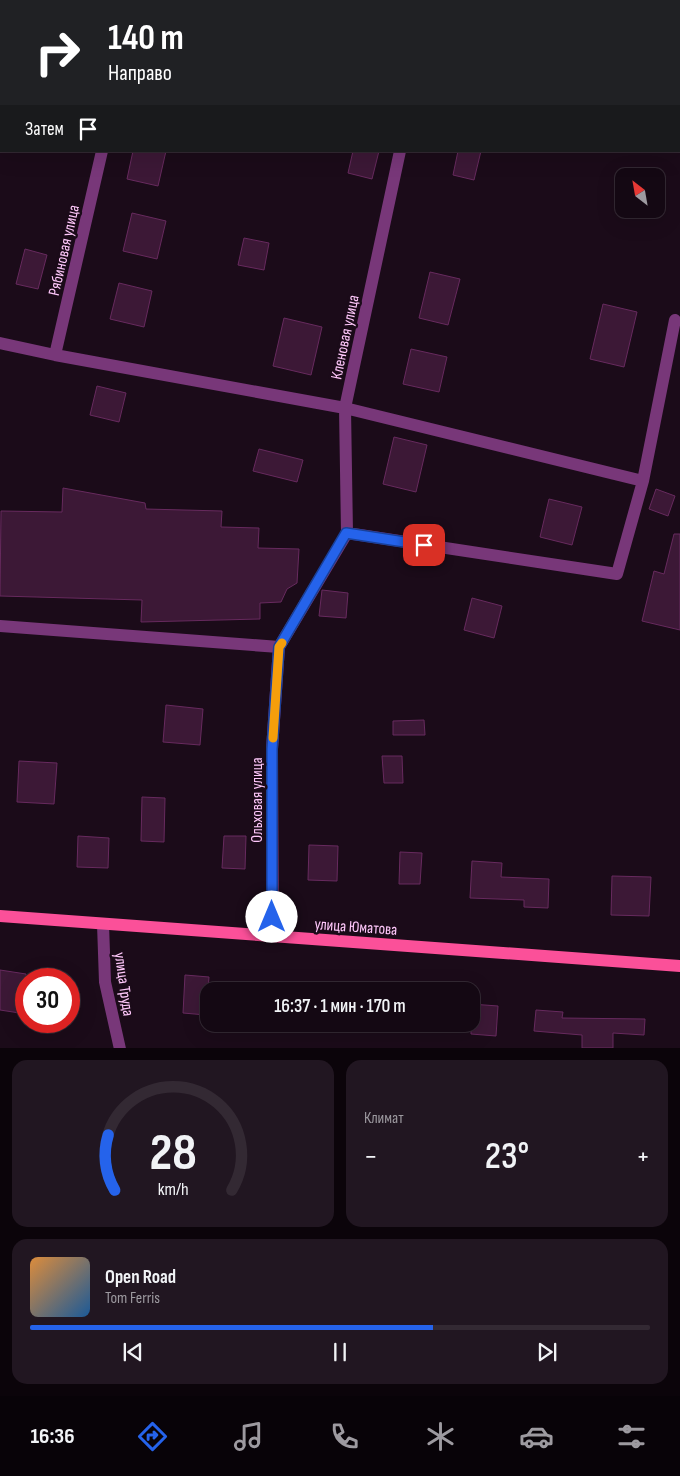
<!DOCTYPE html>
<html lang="ru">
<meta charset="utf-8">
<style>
:root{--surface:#140813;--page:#211621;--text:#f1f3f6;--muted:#9d9aa0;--line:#332933;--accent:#2563eb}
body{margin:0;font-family:"Sofia Sans Condensed",sans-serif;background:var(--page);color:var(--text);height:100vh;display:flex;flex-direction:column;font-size:19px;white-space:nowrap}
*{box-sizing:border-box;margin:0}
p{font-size:16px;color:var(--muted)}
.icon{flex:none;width:28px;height:28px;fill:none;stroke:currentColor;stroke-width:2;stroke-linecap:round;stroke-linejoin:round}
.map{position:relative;height:1048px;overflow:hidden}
.drawer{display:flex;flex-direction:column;gap:12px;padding:12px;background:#0b040a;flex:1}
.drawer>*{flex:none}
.banner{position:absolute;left:0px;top:0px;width:680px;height:152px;box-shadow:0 5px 20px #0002,0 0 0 1px var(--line);background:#202124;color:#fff;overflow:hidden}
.needle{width:32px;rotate:329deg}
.tools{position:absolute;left:615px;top:168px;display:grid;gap:10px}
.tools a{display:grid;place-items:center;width:50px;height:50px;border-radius:10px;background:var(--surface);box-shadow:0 5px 20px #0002,0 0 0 1px var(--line);font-size:25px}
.speed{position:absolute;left:15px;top:968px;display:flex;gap:10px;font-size:25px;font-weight:700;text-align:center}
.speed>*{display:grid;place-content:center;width:65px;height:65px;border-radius:50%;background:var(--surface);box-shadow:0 5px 20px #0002,0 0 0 1px var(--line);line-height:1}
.speed .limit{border:8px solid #d22;background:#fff;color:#111}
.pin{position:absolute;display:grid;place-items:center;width:42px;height:42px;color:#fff;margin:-21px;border-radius:10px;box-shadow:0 2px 8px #0006}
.me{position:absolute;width:55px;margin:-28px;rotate:0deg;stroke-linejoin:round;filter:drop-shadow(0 0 4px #0008)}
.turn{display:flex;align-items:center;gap:18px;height:105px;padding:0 25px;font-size:22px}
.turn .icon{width:65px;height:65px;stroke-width:2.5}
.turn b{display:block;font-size:35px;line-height:42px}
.then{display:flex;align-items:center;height:48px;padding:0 25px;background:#0003;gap:10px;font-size:19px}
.big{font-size:38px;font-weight:600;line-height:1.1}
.drawer .tile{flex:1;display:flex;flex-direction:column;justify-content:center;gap:8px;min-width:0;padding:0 18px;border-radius:15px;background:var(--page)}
.drawer .dial{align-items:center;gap:0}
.dial svg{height:130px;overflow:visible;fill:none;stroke:var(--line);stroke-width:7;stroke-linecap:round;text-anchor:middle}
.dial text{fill:var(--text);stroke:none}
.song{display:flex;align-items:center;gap:15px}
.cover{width:60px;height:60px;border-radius:8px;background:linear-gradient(135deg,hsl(30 70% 55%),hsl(210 70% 35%))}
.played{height:5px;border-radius:2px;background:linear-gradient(90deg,var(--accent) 65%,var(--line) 65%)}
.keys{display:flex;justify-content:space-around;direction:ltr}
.heat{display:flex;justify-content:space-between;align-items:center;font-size:28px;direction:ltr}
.drawer .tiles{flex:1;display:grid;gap:12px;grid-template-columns:1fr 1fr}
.tile:last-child{grid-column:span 2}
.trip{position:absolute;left:200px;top:982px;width:280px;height:50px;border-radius:15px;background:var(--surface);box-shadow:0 5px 20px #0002,0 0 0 1px var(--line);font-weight:600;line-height:50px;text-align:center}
.dock{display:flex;height:80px;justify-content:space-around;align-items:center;background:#080308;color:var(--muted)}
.dock .icon{width:35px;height:35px}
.dock .selected{color:var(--accent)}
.dock b{font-size:22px;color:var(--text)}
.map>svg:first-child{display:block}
.building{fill:#3c1836;stroke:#672a5e}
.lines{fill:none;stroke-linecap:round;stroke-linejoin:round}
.minor{stroke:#783779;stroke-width:12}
.major{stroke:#fb5099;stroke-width:12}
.route-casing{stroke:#184099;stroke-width:12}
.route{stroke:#2563eb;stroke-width:9}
.slow{stroke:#f59e0b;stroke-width:9}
.labels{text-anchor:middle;stroke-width:5;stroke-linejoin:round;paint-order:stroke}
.street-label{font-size:16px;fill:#fec7fa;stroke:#1b0b19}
</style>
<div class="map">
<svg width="680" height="1049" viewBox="0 0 680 1049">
<rect width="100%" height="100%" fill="#1b0b19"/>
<path class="building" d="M 133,151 L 166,151 L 158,186 L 127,179 Z
M 353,151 L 379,151 L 372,179 L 348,173 Z
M 458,151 L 481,151 L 474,180 L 453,175 Z
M 132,213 L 166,221 L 157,259 L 123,251 Z
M 244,238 L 269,243 L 264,270 L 238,265 Z
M 25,249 L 47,255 L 38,289 L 16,284 Z
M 430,272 L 460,279 L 448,325 L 419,318 Z
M 119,283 L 152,291 L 144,327 L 110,319 Z
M 603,304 L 637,312 L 624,367 L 590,359 Z
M 284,318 L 322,327 L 311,375 L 273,366 Z
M 411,349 L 447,357 L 439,392 L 403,384 Z
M 97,386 L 126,393 L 119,422 L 90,415 Z
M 394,437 L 427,445 L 416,492 L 383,484 Z
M 259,449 L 303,460 L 297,482 L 253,471 Z
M 63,488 L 145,503 L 146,509 L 222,511 L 221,527 L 259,528 L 258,548 L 299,549 L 297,583 L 287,589 L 281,602 L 260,603 L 260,619 L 141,622 L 142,600 L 0,596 L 1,511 L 62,512 Z
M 656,489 L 675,496 L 668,516 L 649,509 Z
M 549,499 L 582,507 L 572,545 L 540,537 Z
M 674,534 L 680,534 L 680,630 L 642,621 L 654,571 L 664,574 Z
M 322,590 L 348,593 L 346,618 L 319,616 Z
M 472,598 L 502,606 L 494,638 L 464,630 Z
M 166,705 L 203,709 L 200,745 L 163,742 Z
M 424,720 L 425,735 L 393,735 L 393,721 Z
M 382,756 L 402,756 L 403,783 L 384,783 Z
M 19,761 L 57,763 L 54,804 L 17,802 Z
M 142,797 L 165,798 L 164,842 L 141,841 Z
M 78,836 L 109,838 L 108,868 L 77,867 Z
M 224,836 L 246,836 L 245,869 L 222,868 Z
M 309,845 L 338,846 L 337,881 L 308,880 Z
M 400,852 L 422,853 L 420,884 L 399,884 Z
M 472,861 L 502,863 L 501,877 L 549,879 L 548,908 L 524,907 L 524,900 L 470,898 Z
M 612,876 L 651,877 L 649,916 L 611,915 Z
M 0,970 L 26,974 L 26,1014 L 0,1010 Z
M 185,975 L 209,977 L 206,1015 L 183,1013 Z
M 471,1004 L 498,1006 L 496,1036 L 471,1034 Z
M 536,1010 L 563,1012 L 562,1018 L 645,1019 L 644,1035 L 613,1033 L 613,1048 L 582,1048 L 582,1035 L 534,1031 Z"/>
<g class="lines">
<path class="minor" d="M 137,1 L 137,0
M 432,1 L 432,0
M 0,343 L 55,355 L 345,408 L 643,481 L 675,320
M 55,355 L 102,151
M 347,533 L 345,408 L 400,151
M 347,533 L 617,574 L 643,481
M 0,626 L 279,647
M 103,924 L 105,982 L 120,1049
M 273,936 L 272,749 L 279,647 L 347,533"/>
<path class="major" d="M 0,916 L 680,966"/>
</g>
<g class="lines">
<g class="route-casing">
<path id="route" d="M 272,917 L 272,749 L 279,647 L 346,533 L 424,545"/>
</g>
<use href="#route" class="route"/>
<path class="slow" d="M 273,738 L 279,647 L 282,643"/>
</g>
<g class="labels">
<g class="street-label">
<text transform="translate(63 250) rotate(-77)" y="6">Рябиновая улица</text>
<text transform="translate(344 337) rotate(-78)" y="6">Кленовая улица</text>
<text transform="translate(256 800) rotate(-90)" y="6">Ольховая улица</text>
<text transform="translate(356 926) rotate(4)" y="6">улица Юматова</text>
<text transform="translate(125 984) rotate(82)" y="6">улица Труда</text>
</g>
</g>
</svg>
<div class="tools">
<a><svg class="needle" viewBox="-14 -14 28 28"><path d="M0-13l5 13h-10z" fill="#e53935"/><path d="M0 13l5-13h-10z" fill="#9d9aa0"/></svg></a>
</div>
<div class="speed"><div class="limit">30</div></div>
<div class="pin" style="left:424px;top:545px;background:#d93025"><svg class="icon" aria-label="arrive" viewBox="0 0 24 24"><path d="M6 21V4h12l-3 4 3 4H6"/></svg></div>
<svg class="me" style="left:272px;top:917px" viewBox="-20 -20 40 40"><circle r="19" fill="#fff"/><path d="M0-13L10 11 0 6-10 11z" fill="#2563eb"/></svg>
<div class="trip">16:37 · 1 мин · 170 m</div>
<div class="banner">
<div class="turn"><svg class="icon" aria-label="right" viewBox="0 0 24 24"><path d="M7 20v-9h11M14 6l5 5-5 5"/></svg><div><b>140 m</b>Направо</div></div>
<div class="then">Затем<svg class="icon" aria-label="arrive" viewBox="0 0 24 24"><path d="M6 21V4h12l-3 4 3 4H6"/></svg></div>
</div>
</div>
<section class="drawer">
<div class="tiles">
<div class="tile dial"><svg viewBox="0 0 100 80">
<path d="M14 69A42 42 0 1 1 86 69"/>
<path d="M14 69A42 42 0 0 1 10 35" stroke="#2563eb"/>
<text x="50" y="56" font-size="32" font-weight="700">28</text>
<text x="50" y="72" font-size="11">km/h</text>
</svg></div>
<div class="tile"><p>Климат</p>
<div class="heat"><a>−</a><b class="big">23°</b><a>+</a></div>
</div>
<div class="tile">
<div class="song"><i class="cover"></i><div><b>Open Road</b><p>Tom Ferris</p></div></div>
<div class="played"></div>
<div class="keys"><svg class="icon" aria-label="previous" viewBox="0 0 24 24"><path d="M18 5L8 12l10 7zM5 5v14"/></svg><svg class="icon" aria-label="pause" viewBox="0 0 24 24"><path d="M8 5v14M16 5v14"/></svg><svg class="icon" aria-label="next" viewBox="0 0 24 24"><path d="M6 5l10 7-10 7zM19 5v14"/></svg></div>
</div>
</div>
</section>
<nav class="dock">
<b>16:36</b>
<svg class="icon selected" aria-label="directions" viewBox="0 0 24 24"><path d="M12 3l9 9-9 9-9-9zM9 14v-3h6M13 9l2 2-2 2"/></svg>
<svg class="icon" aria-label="music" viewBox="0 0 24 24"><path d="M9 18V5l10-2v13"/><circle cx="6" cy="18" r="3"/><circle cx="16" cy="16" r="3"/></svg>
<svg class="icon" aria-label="phone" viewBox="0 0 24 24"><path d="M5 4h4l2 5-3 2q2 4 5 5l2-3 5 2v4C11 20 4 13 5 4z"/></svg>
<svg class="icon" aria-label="climate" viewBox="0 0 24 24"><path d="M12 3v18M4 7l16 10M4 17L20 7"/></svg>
<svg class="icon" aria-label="car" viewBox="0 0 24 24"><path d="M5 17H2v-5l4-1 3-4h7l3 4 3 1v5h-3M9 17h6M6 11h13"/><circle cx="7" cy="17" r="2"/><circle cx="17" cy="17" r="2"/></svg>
<svg class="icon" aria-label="filters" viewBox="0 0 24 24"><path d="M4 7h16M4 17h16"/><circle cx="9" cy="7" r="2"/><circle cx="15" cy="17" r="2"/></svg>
</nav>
